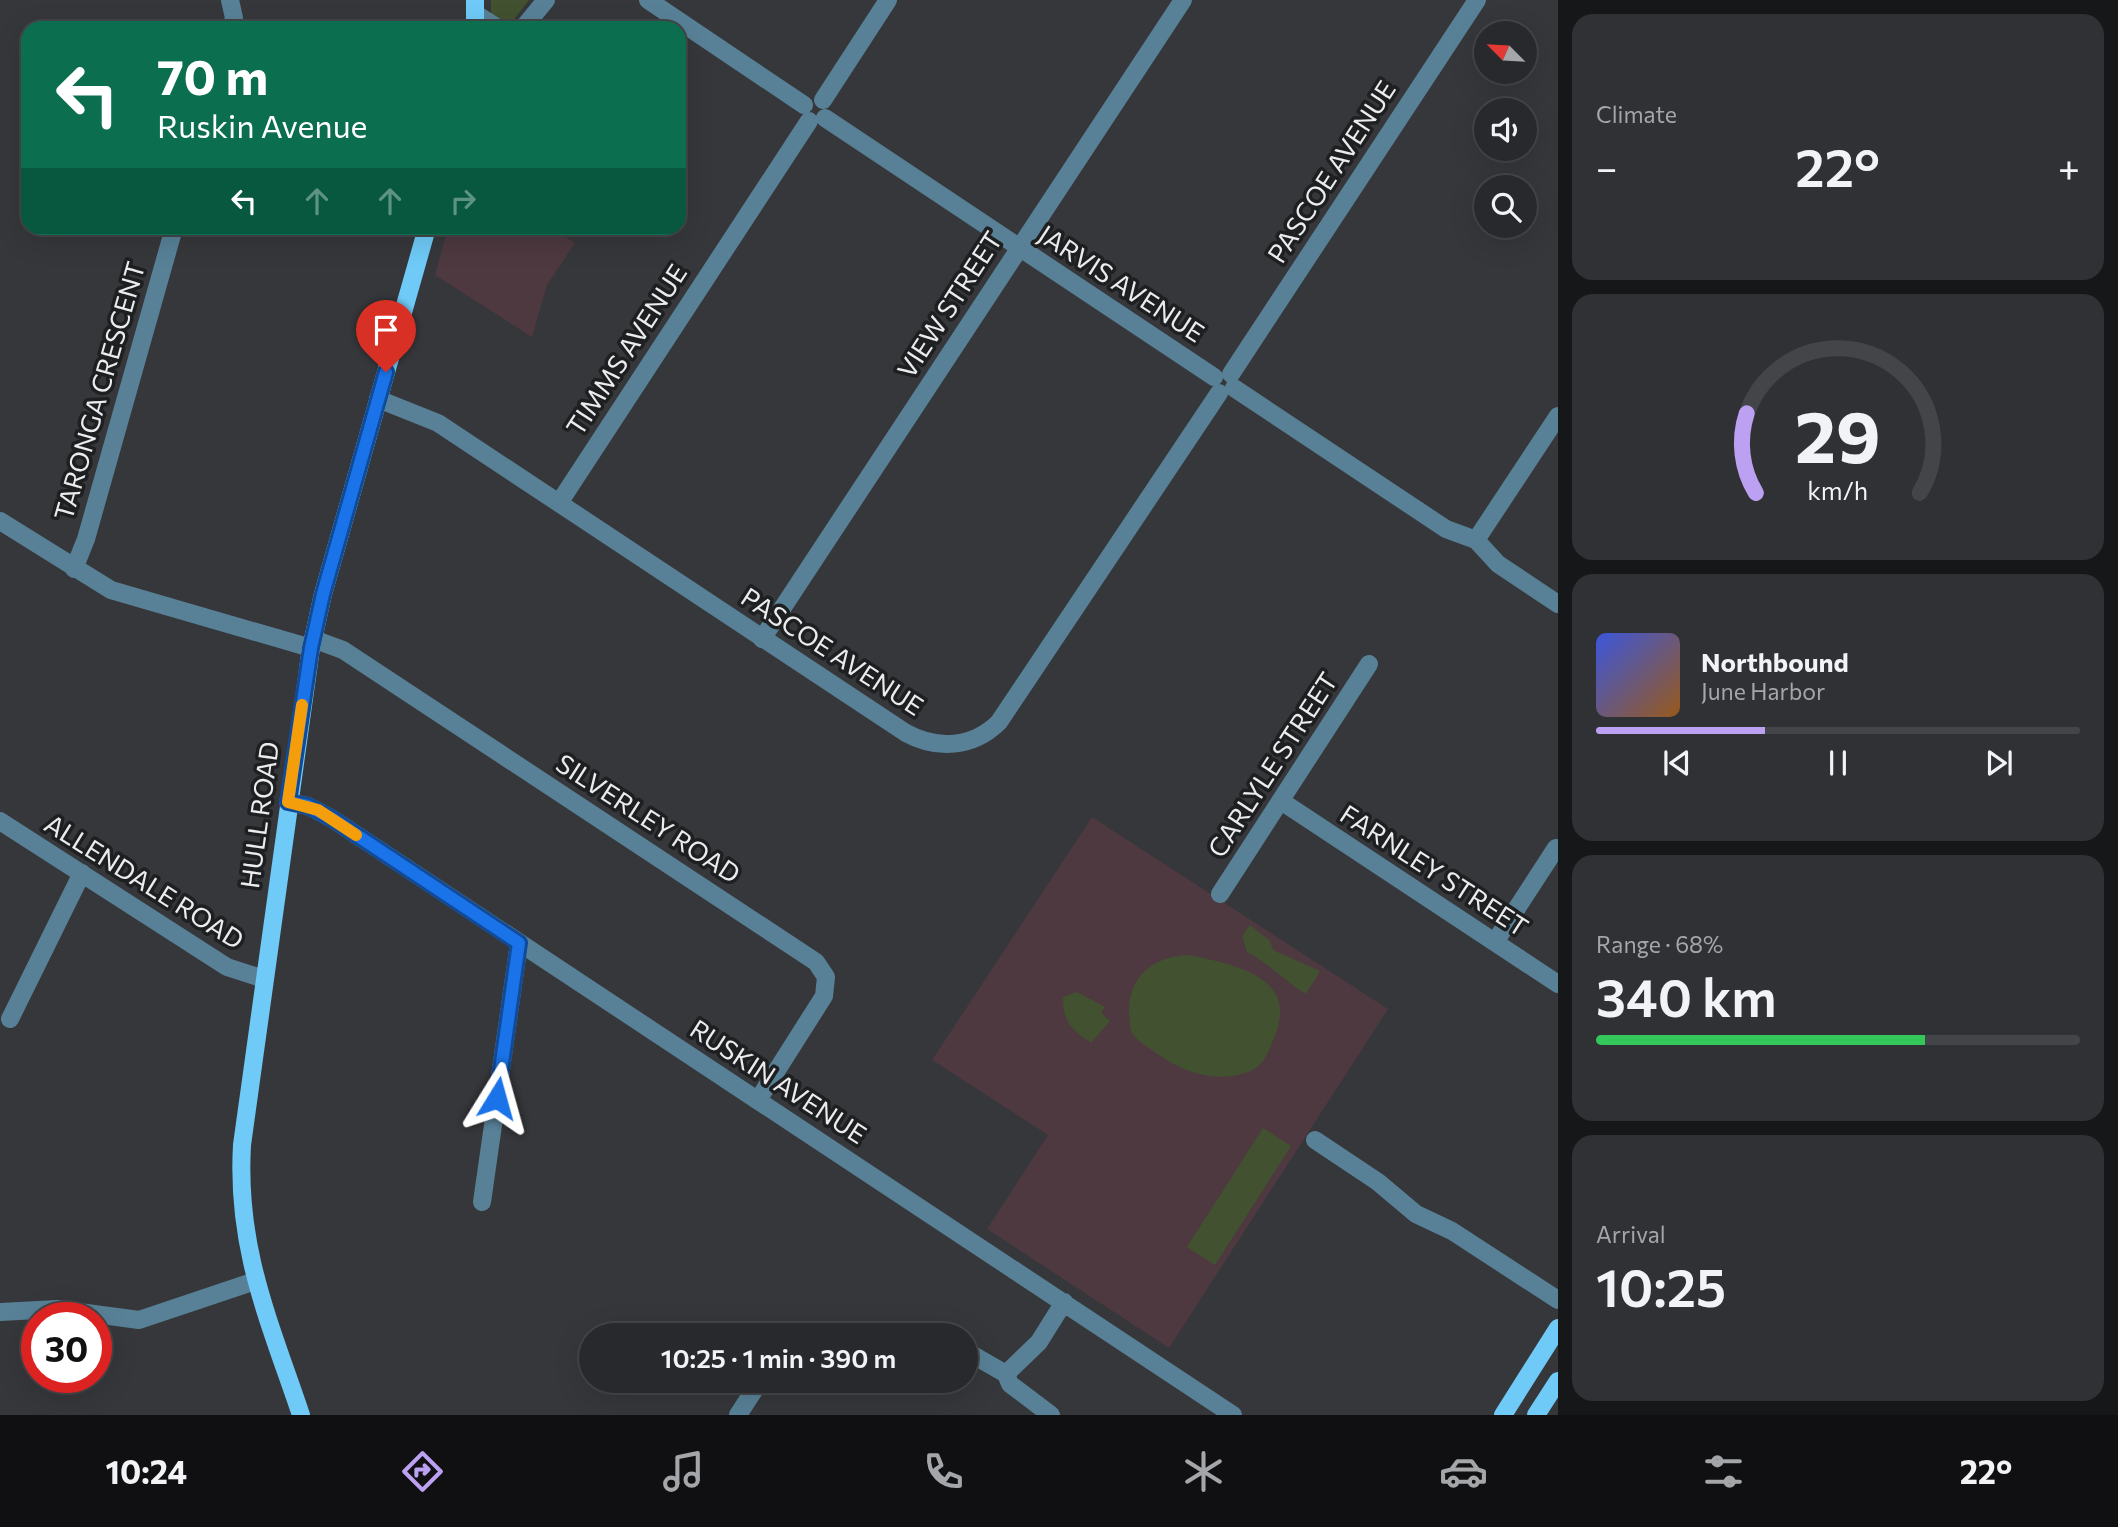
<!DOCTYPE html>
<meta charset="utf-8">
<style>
:root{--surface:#28292c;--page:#303134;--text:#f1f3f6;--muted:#a5a6a9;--line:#444548;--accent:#bca0f2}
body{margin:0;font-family:Commissioner,sans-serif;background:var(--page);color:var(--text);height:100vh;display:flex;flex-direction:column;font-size:26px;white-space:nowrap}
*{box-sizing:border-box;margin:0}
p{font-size:23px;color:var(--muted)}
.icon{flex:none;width:38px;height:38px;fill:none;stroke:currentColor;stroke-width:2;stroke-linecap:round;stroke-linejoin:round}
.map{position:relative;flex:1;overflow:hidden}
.sheet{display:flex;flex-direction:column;gap:14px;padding:14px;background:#161718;width:560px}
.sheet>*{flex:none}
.hud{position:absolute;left:21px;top:21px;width:665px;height:214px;border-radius:21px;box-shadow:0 7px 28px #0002,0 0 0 2px var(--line);background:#0b6e4f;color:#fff;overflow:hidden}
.needle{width:46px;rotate:294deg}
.tools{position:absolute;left:1474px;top:21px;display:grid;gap:14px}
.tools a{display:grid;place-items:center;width:63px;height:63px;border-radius:50%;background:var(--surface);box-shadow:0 7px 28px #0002,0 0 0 2px var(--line);font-size:35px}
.speed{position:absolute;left:21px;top:1302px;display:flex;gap:14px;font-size:35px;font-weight:700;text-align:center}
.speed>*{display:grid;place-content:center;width:91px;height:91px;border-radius:50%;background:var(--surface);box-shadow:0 7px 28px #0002,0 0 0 2px var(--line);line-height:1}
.speed .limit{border:10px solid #d22;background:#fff;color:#111}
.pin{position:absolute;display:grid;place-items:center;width:60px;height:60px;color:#fff;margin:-72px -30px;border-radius:50% 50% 50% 0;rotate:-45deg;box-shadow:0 0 7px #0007}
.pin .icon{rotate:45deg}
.me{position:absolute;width:77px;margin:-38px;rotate:8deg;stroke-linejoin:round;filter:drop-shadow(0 0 5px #0008)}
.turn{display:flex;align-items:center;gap:24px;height:147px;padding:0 21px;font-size:32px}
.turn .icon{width:91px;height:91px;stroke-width:2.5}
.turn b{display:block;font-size:49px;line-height:60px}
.lanes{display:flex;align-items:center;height:66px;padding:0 21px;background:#0003;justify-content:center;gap:35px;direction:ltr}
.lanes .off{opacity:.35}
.big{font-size:52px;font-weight:600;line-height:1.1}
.sheet .widget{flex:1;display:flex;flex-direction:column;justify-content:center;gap:10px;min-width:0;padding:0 24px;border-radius:21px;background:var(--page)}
.sheet .dial{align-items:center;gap:0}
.dial svg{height:182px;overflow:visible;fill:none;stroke:var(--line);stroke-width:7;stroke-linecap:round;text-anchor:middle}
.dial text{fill:var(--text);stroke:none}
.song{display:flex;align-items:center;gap:21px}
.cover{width:84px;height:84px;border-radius:10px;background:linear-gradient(135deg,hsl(230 70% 55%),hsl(30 70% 35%))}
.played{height:7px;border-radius:4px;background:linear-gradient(90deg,var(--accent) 35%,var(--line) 35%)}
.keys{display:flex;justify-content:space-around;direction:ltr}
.heat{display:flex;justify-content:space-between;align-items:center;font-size:38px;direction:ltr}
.charge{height:10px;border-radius:5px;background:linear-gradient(90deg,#34c759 68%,var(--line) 0)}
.trip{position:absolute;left:579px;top:1323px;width:399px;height:70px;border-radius:35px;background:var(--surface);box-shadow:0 7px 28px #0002,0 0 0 2px var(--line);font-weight:600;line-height:70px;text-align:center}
.tabs{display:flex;height:112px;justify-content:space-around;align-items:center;background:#101012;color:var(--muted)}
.tabs .icon{width:49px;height:49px}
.tabs .selected{color:var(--accent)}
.tabs b{font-size:32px;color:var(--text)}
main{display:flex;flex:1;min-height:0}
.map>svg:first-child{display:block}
.education{fill:#4d393f}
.green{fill:#425230}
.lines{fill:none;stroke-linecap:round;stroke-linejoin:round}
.minor{stroke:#588197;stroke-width:18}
.major{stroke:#6fcaf7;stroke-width:18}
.route-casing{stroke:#114b97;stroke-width:18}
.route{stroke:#1a73e8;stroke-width:12}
.slow{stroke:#f59e0b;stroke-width:12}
.labels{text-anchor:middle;stroke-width:7;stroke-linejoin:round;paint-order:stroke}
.street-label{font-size:26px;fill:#ebecee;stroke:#1e1f20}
</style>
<main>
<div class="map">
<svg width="1558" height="1415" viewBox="0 0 1558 1415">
<rect width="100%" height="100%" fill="#36373a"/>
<path class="education" d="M 448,228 L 552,228 L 575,243 L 547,285 L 532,337 L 435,275 Z
M 1092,817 L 1388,1009 L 1169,1348 L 987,1229 L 1048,1135 L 932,1060 Z"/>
<path class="green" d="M 491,0 L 529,0 L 512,22 L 500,22 L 491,13 Z
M 1250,925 L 1270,941 L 1273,950 L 1320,971 L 1306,994 C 1285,981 1269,964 1247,952 L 1242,936 Z
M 1190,955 C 1238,966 1303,977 1272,1043 C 1266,1057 1262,1068 1245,1073 C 1212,1083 1184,1072 1156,1053 C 1148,1047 1138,1042 1132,1033 C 1129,1026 1129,1015 1129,1007 C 1132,971 1158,956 1190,955 Z
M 1077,992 L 1105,1007 L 1101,1013 L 1110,1021 L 1091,1043 C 1071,1029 1063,1022 1063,997 Z
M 1263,1128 L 1291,1146 L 1215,1265 L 1187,1247 Z"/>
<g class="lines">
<path class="minor" d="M 230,0 L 234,18 L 231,28
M 648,0 L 804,105
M 476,14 L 498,28
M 523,28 L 546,0
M 823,100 L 888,0
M 825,118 L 1214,377
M 1231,374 L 1477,0
M 1234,388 L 1446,529 L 1476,540 L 1498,564 L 1558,604
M 378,399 L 438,423 L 906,733 C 937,750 973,748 999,722 L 1219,393
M 559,503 L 809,121
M 0,521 L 111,590 L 311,648
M 1476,540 L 1558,416
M 74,569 L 86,539 L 174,228
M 313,639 L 343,650 L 816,962 L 826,977 L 824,996 L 758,1100
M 762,639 L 1183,0
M 1281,801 L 1558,984
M 288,802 L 308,806 L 331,818 L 1233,1415
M 0,821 L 227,967 L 264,979
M 1220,894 L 1369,664
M 1495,942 L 1556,848
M 10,1019 L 82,873
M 1315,1140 L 1378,1182 L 1416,1214 L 1452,1231 L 1558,1300
M 482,1202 L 519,943
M 0,1312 L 57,1309 L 139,1320 L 255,1281
M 966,1351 L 1006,1374 L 1010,1384 L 1051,1415
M 1006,1374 L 1039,1342 L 1064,1302
M 738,1415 L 760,1381"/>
<path class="major" d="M 475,28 L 475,0
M 301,1415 C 269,1320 236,1248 242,1145 L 311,648 L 323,594 L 427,228
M 1503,1415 L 1558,1328
M 1536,1415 L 1558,1381"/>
</g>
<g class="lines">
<g class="route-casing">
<path id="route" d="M 386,372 L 323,594 L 311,648 L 288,802 L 308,806 L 331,818 L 519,943 L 497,1098"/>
</g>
<use href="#route" class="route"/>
<path class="slow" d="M 302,705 L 288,802 L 318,810 L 356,835"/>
</g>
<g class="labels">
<g class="street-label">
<text transform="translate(1332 172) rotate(-57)" y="9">PASCOE AVENUE</text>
<text transform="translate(1121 284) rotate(33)" y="9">JARVIS AVENUE</text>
<text transform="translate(950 305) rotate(-57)" y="9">VIEW STREET</text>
<text transform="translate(627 350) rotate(-57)" y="9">TIMMS AVENUE</text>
<text transform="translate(100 391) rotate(-74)" y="9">TARONGA CRESCENT</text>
<text transform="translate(832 652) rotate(33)" y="9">PASCOE AVENUE</text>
<text transform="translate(1273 765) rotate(-57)" y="9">CARLYLE STREET</text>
<text transform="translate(260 815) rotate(-82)" y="9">HULL ROAD</text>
<text transform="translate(648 819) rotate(33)" y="9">SILVERLEY ROAD</text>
<text transform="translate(1434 871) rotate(33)" y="9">FARNLEY STREET</text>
<text transform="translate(144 882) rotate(32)" y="9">ALLENDALE ROAD</text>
<text transform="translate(778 1082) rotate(33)" y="9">RUSKIN AVENUE</text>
</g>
</g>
</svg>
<div class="tools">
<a><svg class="needle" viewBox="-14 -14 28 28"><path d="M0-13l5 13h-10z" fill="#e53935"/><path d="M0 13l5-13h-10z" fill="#a5a6a9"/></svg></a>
<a><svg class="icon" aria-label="sound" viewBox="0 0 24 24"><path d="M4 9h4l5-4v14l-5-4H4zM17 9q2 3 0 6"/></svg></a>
<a><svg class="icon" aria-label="search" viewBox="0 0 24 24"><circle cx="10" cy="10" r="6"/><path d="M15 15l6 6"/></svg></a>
</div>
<div class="speed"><div class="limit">30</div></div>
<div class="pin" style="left:386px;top:372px;background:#d93025"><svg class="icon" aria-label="arrive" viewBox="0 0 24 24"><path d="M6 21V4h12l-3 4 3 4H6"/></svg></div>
<svg class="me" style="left:497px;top:1098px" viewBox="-20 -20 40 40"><path d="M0-17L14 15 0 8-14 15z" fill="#1a73e8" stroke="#fff" stroke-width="4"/></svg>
<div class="trip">10:25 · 1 min · 390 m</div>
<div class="hud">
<div class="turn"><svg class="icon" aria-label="left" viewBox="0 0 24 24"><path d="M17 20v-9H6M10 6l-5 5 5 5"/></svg><div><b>70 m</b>Ruskin Avenue</div></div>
<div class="lanes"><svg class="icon" aria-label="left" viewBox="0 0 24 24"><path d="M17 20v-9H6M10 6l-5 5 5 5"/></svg><svg class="icon off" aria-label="ahead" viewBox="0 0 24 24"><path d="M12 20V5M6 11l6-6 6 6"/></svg><svg class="icon off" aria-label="ahead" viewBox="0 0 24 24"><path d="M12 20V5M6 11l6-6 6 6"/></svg><svg class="icon off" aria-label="right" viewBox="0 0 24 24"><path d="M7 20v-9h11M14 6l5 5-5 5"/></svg></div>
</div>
</div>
<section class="sheet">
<div class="widget"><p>Climate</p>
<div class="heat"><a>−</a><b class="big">22°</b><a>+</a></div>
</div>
<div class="widget dial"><svg viewBox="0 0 100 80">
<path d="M14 69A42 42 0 1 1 86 69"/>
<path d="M14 69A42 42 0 0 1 10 34" stroke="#bca0f2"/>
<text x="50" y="56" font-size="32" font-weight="700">29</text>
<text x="50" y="72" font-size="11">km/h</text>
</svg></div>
<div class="widget">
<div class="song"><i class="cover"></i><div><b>Northbound</b><p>June Harbor</p></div></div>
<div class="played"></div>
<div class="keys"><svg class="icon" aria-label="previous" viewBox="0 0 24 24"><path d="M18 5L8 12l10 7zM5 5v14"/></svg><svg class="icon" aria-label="pause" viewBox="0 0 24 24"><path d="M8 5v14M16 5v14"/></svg><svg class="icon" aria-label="next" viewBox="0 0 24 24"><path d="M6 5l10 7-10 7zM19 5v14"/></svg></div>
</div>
<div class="widget"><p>Range · 68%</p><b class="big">340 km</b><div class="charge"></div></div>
<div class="widget"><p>Arrival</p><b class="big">10:25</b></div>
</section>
</main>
<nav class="tabs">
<b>10:24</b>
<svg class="icon selected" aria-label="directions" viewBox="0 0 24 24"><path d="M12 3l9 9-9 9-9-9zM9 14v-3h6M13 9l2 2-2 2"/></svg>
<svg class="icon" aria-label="music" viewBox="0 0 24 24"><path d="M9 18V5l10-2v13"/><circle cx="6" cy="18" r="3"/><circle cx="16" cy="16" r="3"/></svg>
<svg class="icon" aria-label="phone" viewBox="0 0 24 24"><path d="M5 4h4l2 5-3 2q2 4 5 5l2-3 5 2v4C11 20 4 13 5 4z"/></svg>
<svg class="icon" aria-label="climate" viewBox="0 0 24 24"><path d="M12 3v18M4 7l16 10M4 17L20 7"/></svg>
<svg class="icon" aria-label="car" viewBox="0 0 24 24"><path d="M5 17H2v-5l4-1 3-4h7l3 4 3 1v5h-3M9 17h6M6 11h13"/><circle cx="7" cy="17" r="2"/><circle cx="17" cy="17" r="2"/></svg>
<svg class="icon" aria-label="filters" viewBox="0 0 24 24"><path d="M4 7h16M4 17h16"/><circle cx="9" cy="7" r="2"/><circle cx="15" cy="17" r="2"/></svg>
<b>22°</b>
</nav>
